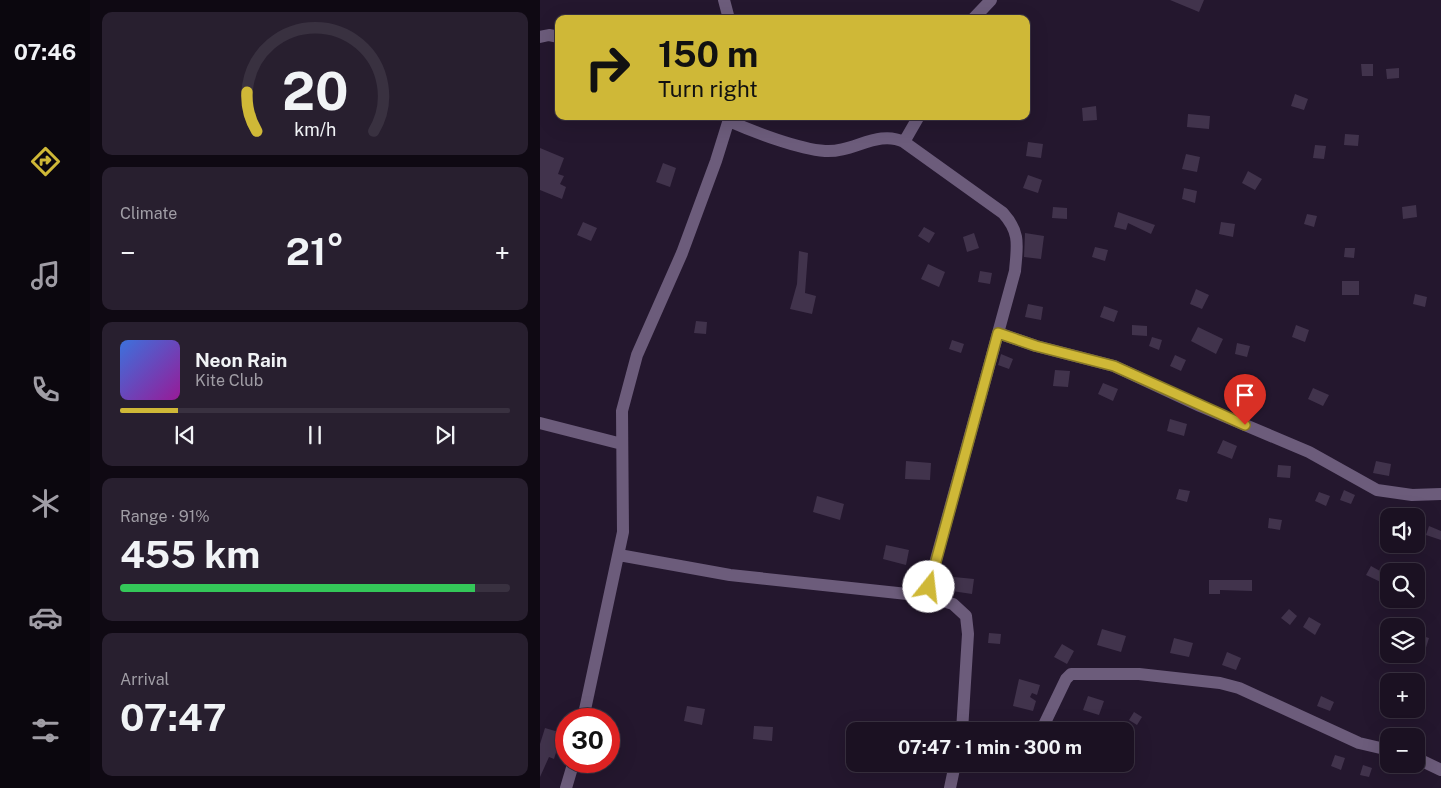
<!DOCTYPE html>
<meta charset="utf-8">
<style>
:root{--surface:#1b1122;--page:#281f2f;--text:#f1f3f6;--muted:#a09da5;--line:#393140;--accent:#cfb837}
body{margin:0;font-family:"Public Sans",sans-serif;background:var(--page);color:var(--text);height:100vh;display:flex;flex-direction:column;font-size:19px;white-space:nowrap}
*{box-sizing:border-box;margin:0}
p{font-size:16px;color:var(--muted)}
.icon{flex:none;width:28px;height:28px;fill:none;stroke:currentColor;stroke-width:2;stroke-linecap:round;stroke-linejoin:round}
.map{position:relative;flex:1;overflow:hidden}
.sheet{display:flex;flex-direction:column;gap:12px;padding:12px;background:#0f0913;width:450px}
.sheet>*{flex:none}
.hud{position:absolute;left:15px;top:15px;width:475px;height:105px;border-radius:10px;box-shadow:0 5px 20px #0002,0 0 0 1px var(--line);background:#cfb837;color:#111;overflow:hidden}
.tools{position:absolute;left:840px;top:508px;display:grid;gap:10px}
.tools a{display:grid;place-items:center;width:45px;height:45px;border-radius:10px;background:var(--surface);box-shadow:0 5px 20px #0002,0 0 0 1px var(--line);font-size:25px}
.speed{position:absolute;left:15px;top:708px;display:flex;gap:10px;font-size:25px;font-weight:700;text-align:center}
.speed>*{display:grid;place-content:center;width:65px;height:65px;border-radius:50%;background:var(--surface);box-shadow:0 5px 20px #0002,0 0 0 1px var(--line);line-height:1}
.speed .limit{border:8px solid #d22;background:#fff;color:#111}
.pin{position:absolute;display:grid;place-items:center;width:42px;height:42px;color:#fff;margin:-51px -21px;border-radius:50% 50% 50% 0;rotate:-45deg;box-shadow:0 0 5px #0007}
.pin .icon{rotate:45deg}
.me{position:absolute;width:55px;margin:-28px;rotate:16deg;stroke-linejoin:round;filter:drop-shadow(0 0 4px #0008)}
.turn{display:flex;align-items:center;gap:18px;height:105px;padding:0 20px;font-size:22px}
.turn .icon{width:65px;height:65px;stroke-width:2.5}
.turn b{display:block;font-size:35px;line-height:42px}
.big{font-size:38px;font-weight:700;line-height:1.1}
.sheet .card{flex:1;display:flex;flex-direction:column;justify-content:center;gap:8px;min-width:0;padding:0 18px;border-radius:10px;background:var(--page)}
.sheet .dial{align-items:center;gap:0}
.dial svg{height:130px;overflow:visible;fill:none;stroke:var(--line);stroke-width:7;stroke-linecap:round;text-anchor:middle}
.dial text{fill:var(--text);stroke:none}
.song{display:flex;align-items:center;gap:15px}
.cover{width:60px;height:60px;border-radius:8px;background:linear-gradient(135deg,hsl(220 70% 55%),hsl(300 70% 35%))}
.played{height:5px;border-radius:2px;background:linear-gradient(90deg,var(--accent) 15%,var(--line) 15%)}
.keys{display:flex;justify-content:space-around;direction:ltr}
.heat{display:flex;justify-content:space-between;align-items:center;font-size:28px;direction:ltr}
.charge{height:8px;border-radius:4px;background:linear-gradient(90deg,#34c759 91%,var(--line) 0)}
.trip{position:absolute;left:306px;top:722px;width:288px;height:50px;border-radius:10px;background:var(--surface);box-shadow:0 5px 20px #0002,0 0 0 1px var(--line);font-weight:700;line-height:50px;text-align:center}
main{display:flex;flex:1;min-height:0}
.menu{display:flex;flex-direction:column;width:90px;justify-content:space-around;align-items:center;background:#0b070e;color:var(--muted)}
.menu .icon{width:35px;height:35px}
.menu .on{color:var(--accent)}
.menu b{font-size:22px;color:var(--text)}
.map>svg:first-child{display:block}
.building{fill:#41334c}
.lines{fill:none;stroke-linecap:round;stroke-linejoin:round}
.minor{stroke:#6c5c7b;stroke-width:12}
.route-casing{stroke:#877824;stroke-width:12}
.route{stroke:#cfb837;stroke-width:9}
</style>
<main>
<nav class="menu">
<b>07:46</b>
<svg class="icon on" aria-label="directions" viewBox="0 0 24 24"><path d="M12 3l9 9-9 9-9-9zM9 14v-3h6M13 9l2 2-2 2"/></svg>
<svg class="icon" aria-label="music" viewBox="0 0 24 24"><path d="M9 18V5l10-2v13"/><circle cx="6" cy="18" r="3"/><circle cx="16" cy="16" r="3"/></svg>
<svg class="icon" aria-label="phone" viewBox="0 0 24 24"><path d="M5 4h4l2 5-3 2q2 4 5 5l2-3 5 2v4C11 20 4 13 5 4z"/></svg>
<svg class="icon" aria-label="climate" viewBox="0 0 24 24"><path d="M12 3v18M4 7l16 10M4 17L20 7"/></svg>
<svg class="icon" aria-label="car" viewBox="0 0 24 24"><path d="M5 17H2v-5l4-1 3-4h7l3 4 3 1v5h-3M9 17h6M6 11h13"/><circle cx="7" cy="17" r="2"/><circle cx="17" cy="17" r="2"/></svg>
<svg class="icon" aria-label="filters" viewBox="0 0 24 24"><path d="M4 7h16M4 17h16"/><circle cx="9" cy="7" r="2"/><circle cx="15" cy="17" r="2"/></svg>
</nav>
<section class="sheet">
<div class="card dial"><svg viewBox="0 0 100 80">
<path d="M14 69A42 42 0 1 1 86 69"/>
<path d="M14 69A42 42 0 0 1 8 45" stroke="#cfb837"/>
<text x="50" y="56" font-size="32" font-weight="700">20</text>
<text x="50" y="72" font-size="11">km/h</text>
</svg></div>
<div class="card"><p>Climate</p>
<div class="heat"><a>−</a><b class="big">21°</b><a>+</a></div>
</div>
<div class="card">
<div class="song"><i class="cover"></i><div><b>Neon Rain</b><p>Kite Club</p></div></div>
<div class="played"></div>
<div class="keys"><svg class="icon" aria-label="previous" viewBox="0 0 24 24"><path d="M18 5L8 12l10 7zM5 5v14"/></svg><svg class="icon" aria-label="pause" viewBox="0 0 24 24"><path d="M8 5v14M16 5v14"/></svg><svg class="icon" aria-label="next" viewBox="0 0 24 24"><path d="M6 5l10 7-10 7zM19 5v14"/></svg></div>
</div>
<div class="card"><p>Range · 91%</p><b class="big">455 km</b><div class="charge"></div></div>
<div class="card"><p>Arrival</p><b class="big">07:47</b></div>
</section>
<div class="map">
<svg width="901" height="788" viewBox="0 0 901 788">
<rect width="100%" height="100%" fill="#24172e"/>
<path class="building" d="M 630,0 L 664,0 L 659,12 Z
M 821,64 L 833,64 L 833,76 L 822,76 Z
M 859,68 L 859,78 L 847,79 L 846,69 Z
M 755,94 L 768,99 L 764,110 L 751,106 Z
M 556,106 L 557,120 L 543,121 L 542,108 Z
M 648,114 L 670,116 L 669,129 L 647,127 Z
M 805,134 L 819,135 L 818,146 L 804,145 Z
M 488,142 L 503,144 L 501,158 L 486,156 Z
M 775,145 L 786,146 L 784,159 L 773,158 Z
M 0,148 L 24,158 L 18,174 L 24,176 L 20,184 L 26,187 L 22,199 L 0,190 Z
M 646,154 L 660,157 L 657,172 L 642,169 Z
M 123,163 L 136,168 L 130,187 L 116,182 Z
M 708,171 L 722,179 L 715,190 L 702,183 Z
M 488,175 L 502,180 L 498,193 L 483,188 Z
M 644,188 L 657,191 L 655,203 L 642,199 Z
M 876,205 L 877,217 L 863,219 L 862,207 Z
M 513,207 L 527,208 L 527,219 L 512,218 Z
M 578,212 L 615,225 L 611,234 L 588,223 L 586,230 L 574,227 Z
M 767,214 L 777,216 L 774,227 L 764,224 Z
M 43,222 L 57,228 L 51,241 L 37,235 Z
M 681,222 L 695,224 L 693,237 L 679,234 Z
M 384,227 L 395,233 L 389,243 L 378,236 Z
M 434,233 L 439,248 L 427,252 L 423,237 Z
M 485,233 L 504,236 L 501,259 L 484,257 Z
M 555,247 L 568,250 L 565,261 L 552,257 Z
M 805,248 L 815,248 L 814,258 L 804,257 Z
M 259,251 L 268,253 L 265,293 L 276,296 L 272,314 L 250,309 L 257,284 Z
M 388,264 L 405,272 L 399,287 L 381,279 Z
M 440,271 L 452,273 L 450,284 L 438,282 Z
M 802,281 L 819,281 L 819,295 L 802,295 Z
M 656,289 L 669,295 L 662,309 L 650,304 Z
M 875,294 L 887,297 L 885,307 L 873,304 Z
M 488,304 L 503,307 L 501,320 L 485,317 Z
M 564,306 L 578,311 L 574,322 L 560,317 Z
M 156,321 L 167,322 L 166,334 L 154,333 Z
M 592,325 L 607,326 L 607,336 L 592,335 Z
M 756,325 L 769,330 L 765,342 L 752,337 Z
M 658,327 L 683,339 L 676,354 L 651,341 Z
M 612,337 L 622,340 L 619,350 L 609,346 Z
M 412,340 L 424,344 L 421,353 L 409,349 Z
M 697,343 L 710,346 L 707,357 L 695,354 Z
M 461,354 L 473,359 L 469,369 L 458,365 Z
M 635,355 L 646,360 L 641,371 L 630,366 Z
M 515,370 L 530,371 L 528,387 L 513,386 Z
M 563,383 L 578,389 L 573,401 L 558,394 Z
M 694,386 L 707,393 L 702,403 L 688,396 Z
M 773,388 L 789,395 L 783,406 L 768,399 Z
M 630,419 L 647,424 L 644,436 L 627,431 Z
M 683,440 L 697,446 L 692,459 L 677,453 Z
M 366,461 L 391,463 L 390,480 L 365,479 Z
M 836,461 L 851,464 L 849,476 L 833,473 Z
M 738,465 L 751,466 L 750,478 L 737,477 Z
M 639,489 L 650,491 L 647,502 L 636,499 Z
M 804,490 L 815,495 L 811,504 L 800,500 Z
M 779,492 L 790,496 L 786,506 L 775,501 Z
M 277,496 L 304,504 L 300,520 L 273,512 Z
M 729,518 L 742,520 L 740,530 L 728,528 Z
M 889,526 L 901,531 L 901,540 L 886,535 Z
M 346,545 L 369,550 L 366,565 L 343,559 Z
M 831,566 L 849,576 L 849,586 L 826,575 Z
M 414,577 L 434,579 L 432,594 L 412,591 Z
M 669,580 L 712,580 L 712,591 L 680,590 L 680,594 L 669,594 Z
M 749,609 L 757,616 L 750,625 L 741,618 Z
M 769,617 L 781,624 L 775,635 L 763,627 Z
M 562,629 L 586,636 L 581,652 L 557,645 Z
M 449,633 L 461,634 L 460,644 L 448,643 Z
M 876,634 L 889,638 L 884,654 L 876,651 Z
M 634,638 L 653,643 L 649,657 L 630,653 Z
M 522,644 L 534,651 L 527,664 L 514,657 Z
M 687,652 L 701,658 L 696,670 L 682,665 Z
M 479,679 L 500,685 L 497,695 L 492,693 L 490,697 L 496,701 L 493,711 L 473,706 Z
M 548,696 L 564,701 L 559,715 L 543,710 Z
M 781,696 L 794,702 L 790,711 L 777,706 Z
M 147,706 L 165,709 L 162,725 L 144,721 Z
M 594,712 L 602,717 L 597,725 L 589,720 Z
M 214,726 L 233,727 L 232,741 L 213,739 Z
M 5,728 L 22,733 L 14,759 L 9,757 L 0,777 L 0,744 Z
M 795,755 L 805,758 L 801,770 L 791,766 Z
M 823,765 L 832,768 L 829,777 L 820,775 Z"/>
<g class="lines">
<path class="minor" d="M 184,0 L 189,19
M 433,19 L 451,0
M 0,37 L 9,35 L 19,37
M 364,142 L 379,116
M 458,333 L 496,346 L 574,366 L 660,406 L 769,452 L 837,490 L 872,495 L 901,494
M 0,423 L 82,444
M 79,555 L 190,575 L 386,596 L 475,271 C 477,246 481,233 463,213 L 364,142 C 338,129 313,153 285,151 C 258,149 214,132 189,121
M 386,596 L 413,604 L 426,616 L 428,634 L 422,731
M 43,719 L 83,532 L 82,411 L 97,355 L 142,253 L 176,161 L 190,116
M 501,731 L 526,679 L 531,674 L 599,674 L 680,683 L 699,688 L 819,743 L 849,750
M 876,758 L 901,770
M 26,788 L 34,761
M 410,788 L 415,764"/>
</g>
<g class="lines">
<g class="route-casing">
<path id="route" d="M 389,587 L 458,333 L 496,346 L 574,366 L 705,425"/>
</g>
<use href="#route" class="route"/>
</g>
</svg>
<div class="tools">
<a><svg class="icon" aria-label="sound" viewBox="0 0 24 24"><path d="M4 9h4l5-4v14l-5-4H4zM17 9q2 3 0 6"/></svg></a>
<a><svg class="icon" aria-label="search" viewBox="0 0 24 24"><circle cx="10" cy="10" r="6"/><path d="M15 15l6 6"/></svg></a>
<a><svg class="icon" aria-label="layers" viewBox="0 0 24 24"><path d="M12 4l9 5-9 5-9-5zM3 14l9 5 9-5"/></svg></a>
<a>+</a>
<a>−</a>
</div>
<div class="speed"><div class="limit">30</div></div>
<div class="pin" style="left:705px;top:425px;background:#d93025"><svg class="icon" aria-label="arrive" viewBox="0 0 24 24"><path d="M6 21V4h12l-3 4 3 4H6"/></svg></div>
<svg class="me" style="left:389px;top:587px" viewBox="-20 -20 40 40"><circle r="19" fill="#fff"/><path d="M0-13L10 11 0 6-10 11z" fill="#cfb837"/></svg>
<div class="trip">07:47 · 1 min · 300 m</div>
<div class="hud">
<div class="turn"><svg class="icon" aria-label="right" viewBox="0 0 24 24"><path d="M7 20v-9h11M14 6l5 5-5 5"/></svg><div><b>150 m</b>Turn right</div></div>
</div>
</div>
</main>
